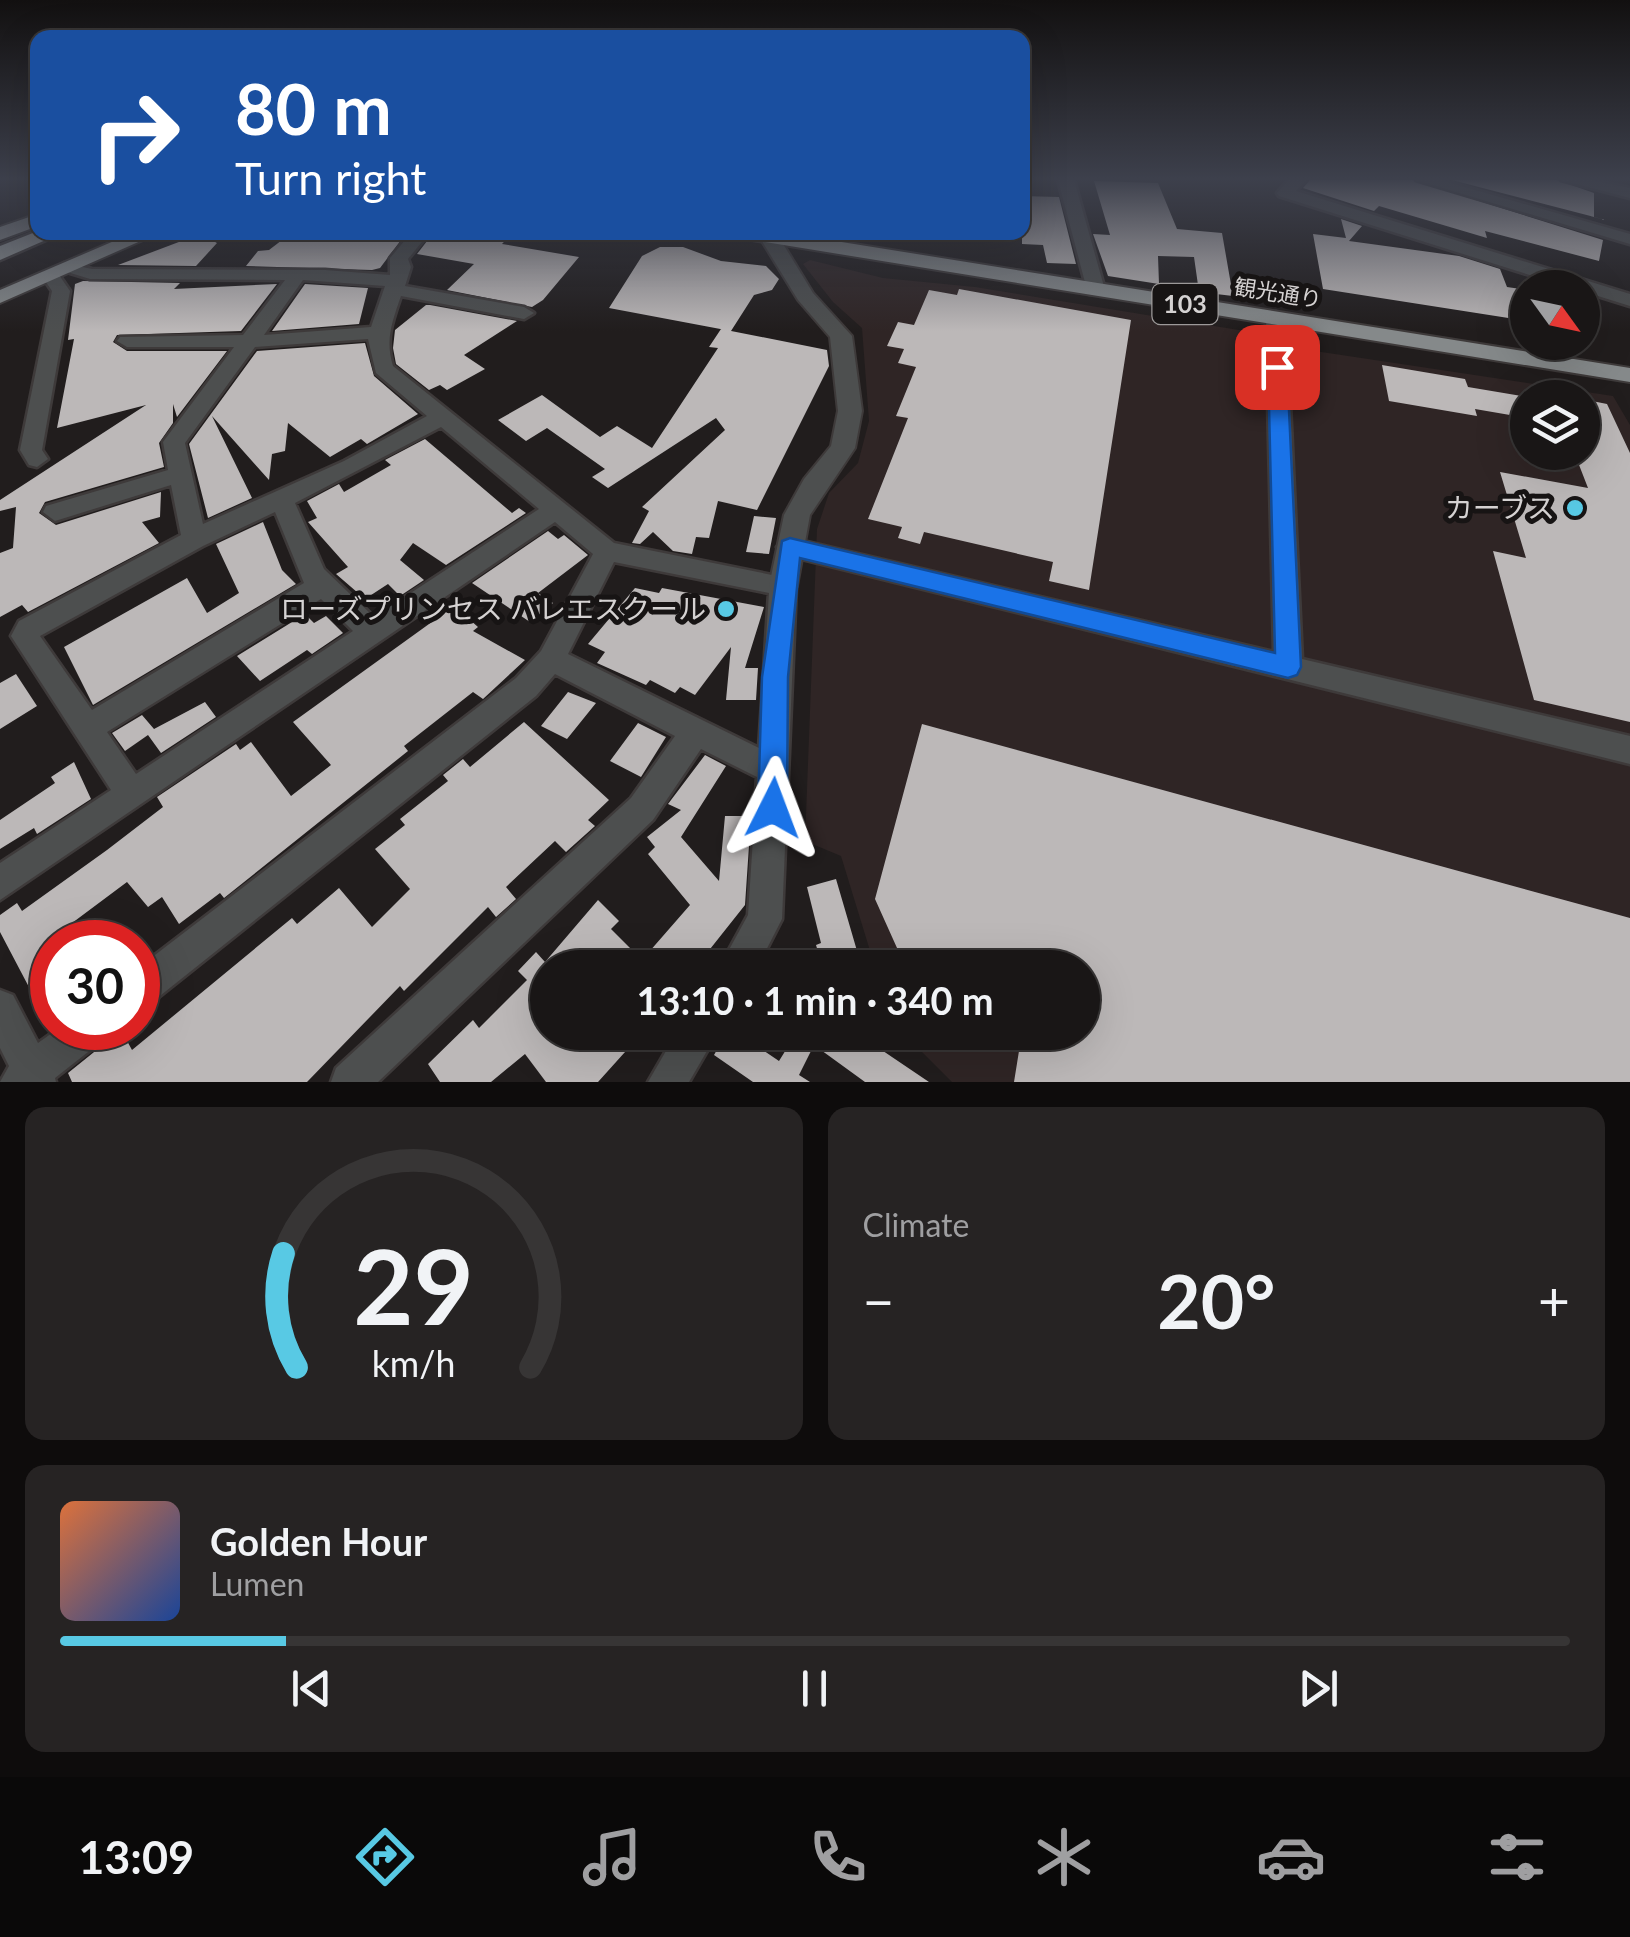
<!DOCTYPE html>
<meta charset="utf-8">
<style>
:root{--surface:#191616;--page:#262323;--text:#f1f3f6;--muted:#9f9fa1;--line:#373535;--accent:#58c9e4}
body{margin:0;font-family:Lato,"Noto Sans JP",sans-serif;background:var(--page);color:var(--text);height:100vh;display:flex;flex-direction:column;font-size:38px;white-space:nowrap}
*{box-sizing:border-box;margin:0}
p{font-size:32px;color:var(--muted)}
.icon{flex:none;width:55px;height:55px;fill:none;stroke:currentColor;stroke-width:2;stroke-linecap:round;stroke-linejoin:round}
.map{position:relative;height:1082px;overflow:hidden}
.drawer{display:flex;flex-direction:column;gap:25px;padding:25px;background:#0e0c0c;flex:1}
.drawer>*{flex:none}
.top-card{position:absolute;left:30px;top:30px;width:1000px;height:210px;border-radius:20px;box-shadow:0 10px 40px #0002,0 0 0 2px var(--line);background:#1a4fa0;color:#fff;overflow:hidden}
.needle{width:65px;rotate:123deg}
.buttons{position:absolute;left:1510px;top:270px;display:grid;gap:20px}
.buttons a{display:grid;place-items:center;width:90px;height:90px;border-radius:50%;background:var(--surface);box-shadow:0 10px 40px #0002,0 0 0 2px var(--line);font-size:50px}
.speed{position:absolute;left:30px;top:920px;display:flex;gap:20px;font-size:50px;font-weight:700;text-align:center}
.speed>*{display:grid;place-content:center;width:130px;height:130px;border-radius:50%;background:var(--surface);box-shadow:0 10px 40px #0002,0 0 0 2px var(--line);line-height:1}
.speed .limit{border:15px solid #d22;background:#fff;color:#111}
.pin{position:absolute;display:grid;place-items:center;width:85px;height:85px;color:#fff;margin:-42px;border-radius:20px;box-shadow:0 5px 15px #0006}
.me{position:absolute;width:110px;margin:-55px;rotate:3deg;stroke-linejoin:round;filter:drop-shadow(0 0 8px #0008)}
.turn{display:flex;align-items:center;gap:35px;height:210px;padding:0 40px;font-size:45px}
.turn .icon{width:130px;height:130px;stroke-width:2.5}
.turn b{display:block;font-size:70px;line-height:85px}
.big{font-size:75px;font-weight:700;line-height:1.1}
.drawer .card{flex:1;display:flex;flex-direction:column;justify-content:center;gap:15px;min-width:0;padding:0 35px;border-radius:20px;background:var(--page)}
.drawer .dial{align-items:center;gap:0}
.dial svg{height:260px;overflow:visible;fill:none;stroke:var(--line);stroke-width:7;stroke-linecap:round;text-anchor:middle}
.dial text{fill:var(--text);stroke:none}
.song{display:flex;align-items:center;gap:30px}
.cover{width:120px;height:120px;border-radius:15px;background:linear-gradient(135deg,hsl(20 70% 55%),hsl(220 70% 35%))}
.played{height:10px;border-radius:5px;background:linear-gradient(90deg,var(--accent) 15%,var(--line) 15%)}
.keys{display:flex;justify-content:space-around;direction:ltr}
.heat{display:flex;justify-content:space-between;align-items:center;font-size:55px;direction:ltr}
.drawer .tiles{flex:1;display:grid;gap:25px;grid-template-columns:1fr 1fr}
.card:last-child{grid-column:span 2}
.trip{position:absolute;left:530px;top:950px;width:570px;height:100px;border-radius:50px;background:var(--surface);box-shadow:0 10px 40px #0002,0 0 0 2px var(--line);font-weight:700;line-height:100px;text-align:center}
.tabs{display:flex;height:160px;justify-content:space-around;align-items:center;background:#0a0909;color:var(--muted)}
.tabs .icon{width:70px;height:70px}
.tabs .current{color:var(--accent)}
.tabs b{font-size:45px;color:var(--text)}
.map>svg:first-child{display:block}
.built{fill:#2f2525;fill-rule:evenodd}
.building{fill:#bcb8b8}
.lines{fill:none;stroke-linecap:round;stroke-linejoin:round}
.minor-casing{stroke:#3e3a3a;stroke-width:5}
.tertiary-casing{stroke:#3e3a3a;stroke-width:4}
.trunk-casing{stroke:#3e3a3a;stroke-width:4}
.motorway-casing{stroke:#3e3a3a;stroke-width:5}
.minor{fill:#4d4f4f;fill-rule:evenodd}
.tertiary{fill:#4d4f4f;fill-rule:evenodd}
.trunk{fill:#85898a;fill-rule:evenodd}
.motorway{fill:#8e9394;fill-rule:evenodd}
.route{fill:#1a73e8;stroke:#114b97;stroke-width:2.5}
.poi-dot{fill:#58c9e4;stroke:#171414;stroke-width:4}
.labels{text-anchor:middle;stroke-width:10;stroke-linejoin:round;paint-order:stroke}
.far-street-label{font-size:22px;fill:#d5d2d2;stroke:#171414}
.shield{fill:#171414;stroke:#9c9999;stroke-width:2.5}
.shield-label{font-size:25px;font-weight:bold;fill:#d5d2d2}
.poi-label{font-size:28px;fill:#d5d2d2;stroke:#171414;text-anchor:end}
</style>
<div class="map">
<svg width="1630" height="1082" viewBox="0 0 1630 1082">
<rect width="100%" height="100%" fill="#211d1d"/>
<path class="built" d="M 810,260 L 883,278 L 975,287 L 1245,331 L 1262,343 L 1613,396 L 1630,425 L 1630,1082 L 952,1082 L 903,1033 L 1082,1032 L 1082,968 L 875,967 L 841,856 L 805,841 L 817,529 L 829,493 L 858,463 L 869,421 L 862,328 L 833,302 L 803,264 ZM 1528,398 L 1582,398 L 1582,452 L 1528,452 Z"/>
<path class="building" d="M 1310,180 L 1412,180 L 1603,240 L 1599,261 L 1485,231 L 1487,238 L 1379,206 L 1374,211 L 1303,188 Z
M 1452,180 L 1557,180 L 1594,193 L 1594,217 L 1606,220 Z
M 1094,181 L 1158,183 L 1177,229 L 1222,233 L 1233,296 L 1199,292 L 1194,257 L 1158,256 L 1159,284 L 1108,276 L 1093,234 L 1110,235 Z
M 1022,196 L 1059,197 L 1076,264 L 1047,263 L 1043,245 L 1022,244 Z
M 1341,219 L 1362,226 L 1349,241 L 1459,256 L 1500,269 L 1507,287 L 1528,290 L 1528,321 L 1323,289 L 1313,234 L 1346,238 Z
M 341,232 L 407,232 L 380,268 L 372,270 L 246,266 L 258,251 L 269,250 L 286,237 L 328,242 Z
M 434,232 L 513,232 L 502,244 L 579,257 L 543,300 L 532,307 L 447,290 L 474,264 L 417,254 Z
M 200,234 L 217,243 L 196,266 L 118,265 Z
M 660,247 L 683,247 L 721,261 L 766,266 L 779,279 L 772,290 L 754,295 L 731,331 L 609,308 L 642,256 Z
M 83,281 L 180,283 L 174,289 L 277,284 L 241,331 L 117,335 L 113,342 L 127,351 L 227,351 L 177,417 L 173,404 L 173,423 L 159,443 L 164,467 L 45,502 L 39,513 L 56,525 L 161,492 L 160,517 L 142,522 L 159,543 L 28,612 L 22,605 L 0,617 L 0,553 L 13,548 L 16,507 L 0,511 L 0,500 L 146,405 L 57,428 L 74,339 L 68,340 L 75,284 Z
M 305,284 L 368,288 L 359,324 L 272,331 Z
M 959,289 L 1131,320 L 1089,590 L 1049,581 L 1053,562 L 924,532 L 920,544 L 898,538 L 902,527 L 868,519 L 908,418 L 896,416 L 916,367 L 898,363 L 904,349 L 887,346 L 898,322 L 914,325 L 929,290 L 957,295 Z
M 426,305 L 430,305 L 517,321 L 464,355 L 485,369 L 447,390 L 440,385 L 429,390 L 396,364 L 393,348 L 395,330 Z
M 721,329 L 827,350 L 829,366 L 757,510 L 718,501 L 709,538 L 696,537 L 692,554 L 673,551 L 653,532 L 640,544 L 632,543 L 649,511 L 642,507 L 725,430 L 716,418 L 608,488 L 592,477 L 605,469 L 547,428 L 526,441 L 498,420 L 542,395 L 600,437 L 617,426 L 652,448 L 718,348 L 709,347 Z
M 365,343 L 374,376 L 418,414 L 367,444 L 361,439 L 330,457 L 288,423 L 285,451 L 272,454 L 269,480 L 212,416 L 252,498 L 208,518 L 189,444 L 257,351 Z
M 1382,365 L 1465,379 L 1468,387 L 1528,397 L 1528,418 L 1475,409 L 1477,416 L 1389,401 Z
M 1582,399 L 1607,404 L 1630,453 L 1630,722 L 1534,700 L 1493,551 L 1526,558 L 1500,472 L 1588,488 L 1574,452 L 1582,452 Z
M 425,439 L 512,513 L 519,508 L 526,513 L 446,565 L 413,543 L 400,560 L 424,580 L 400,596 L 388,584 L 365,599 L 336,574 L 348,567 L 308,522 L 317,518 L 307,501 L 339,484 L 344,492 L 391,465 L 385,460 Z
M 754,516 L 776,518 L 769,554 L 746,552 Z
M 263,522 L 282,570 L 296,584 L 93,705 L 64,647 L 187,578 L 207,613 L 239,593 L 216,544 Z
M 548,531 L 558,539 L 564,535 L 588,555 L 538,593 L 553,603 L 530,622 L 472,583 Z
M 635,588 L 659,593 L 662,588 L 764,607 L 745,668 L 758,668 L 756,700 L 726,700 L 731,647 L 695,695 L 680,687 L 675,693 L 650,680 L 646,685 L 597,663 L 605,652 L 588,644 Z
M 454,606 L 478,627 L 473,631 L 525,660 L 483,699 L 473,692 L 404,746 L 408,751 L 224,898 L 220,893 L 179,924 L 162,897 L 148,907 L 127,882 L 60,932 L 66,942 L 52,942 L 51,1029 L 0,932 L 0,915 L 17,903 L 22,911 L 107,850 L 163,807 L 157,797 L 236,744 L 240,750 L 251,742 L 291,796 L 331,765 L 293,722 Z
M 305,614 L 314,623 L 326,616 L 343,633 L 312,654 L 307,650 L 260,681 L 237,656 Z
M 16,674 L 37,706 L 0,729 L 0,683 Z
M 568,692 L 596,703 L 567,739 L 541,726 Z
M 205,702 L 216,717 L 161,753 L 148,735 L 125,751 L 112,733 L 142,715 L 154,729 Z
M 524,722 L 609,800 L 588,820 L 595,826 L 566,852 L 555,841 L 506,887 L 516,899 L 496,917 L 488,907 L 404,991 L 400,986 L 307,1082 L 72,1082 L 68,1073 L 104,1044 L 110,1028 L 120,1028 L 132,1050 L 292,918 L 297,924 L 339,888 L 372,927 L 410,889 L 375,849 L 405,825 L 400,819 L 448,781 L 443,775 L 463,759 L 470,767 Z
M 638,723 L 666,737 L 641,777 L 610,761 Z
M 922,724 L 1630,918 L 1630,1082 L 1014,1082 L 1019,1051 L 976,1032 L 1082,1032 L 1082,968 L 906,968 L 875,899 Z
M 705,755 L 726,766 L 681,837 L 719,881 L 725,816 L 751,816 L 745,905 L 695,968 L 548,968 L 548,1032 L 643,1032 L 598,1082 L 546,1082 L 525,1054 L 491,1082 L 440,1082 L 428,1064 L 473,1020 L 479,1028 L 527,980 L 518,971 L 536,952 L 545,962 L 598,900 L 619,921 L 611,929 L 642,960 L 690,905 L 648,854 L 655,847 L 647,837 L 681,810 L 668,804 Z
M 74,762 L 91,799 L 37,834 L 34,828 L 0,849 L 0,820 L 55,783 L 51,777 Z
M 836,879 L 848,920 L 862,968 L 823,968 L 816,945 L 821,943 L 807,887 Z
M 727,1032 L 736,1032 L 779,1061 L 797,1032 L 855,1032 L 929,1082 L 865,1082 L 814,1045 L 799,1075 L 810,1082 L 753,1082 L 714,1055 Z"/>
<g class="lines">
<g class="minor-casing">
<path id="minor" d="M 1058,180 L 1074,180 L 1105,290 L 1103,294 L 1089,294 L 1087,290 Z
M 1289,180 L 1306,180 L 1296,191 L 1630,294 L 1630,306 L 1582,291 L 1582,288 L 1571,288 L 1279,196 L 1277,193 Z
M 1416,180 L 1440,180 L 1630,234 L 1630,244 Z
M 1561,180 L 1590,180 L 1630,188 L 1630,198 Z
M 412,232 L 430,232 L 408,259 L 411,267 L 405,286 L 524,307 L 534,313 L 524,319 L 401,296 C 392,322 385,340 393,366 L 614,543 L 792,579 L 796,586 L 782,919 L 757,968 L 719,968 L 748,915 L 757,777 L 701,749 L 653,820 L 378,1082 L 331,1082 L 336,1068 L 631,798 L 675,736 L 555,674 L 536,696 L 151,1003 L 138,1008 L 138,968 L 516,678 L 541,651 L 593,554 L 555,522 L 0,900 L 0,863 L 111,790 L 11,636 L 19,621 L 181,535 L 171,485 L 55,521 L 43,512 L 46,506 L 168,470 L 163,442 L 234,347 L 127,347 L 117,341 L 120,337 L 243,335 L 285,280 L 90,279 L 64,271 L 64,263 L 92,269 L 325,270 L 390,275 L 390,258 ZM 303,280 L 385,286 L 371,327 L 264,335 ZM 368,339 L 376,373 L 427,416 L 344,461 L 203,524 L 185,443 L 255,347 ZM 441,427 L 539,509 L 374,617 L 324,569 L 295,503 ZM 275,512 L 304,583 L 92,710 L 40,636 L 203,546 ZM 614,562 L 769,593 L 759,748 L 568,654 ZM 321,599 L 353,631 L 136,774 L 107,732 Z
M 51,271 L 57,272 L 70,291 L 42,450 L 48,459 L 37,467 L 29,465 L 20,450 L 52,291 L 42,276 Z
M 1276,312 L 1286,318 L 1302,659 L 1630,736 L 1630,764 L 790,556 L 777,547 L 790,538 L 1274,652 L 1266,318 Z
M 0,990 L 13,995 L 38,1043 L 59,1028 L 107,1028 L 102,1041 L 55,1078 L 56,1082 L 0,1082 L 9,1066 L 0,1048 Z
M 677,1032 L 718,1032 L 689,1082 L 648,1082 Z"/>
</g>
<g class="tertiary-casing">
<path id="tertiary" d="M 763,234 L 777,234 L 813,293 L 852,336 L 862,411 L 855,448 L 810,515 L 797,586 L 793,594 L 773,594 L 769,586 L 784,515 L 804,479 L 831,446 L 838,411 L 830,337 L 798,300 L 760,238 Z"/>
</g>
<g class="trunk-casing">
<path id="trunk" d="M 38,214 L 38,226 L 0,240 L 0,227 Z
M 135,232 L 161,232 L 0,303 L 0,290 Z
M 731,232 L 779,232 L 1630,368 L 1630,382 L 740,238 Z"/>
</g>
<g class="motorway-casing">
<path id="motorway" d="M 38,231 L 64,232 L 0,260 L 0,246 Z"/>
</g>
<use href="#minor" class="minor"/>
<use href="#tertiary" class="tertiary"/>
<use href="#trunk" class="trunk"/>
<use href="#motorway" class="motorway"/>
</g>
<linearGradient id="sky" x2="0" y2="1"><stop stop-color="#121010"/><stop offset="0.54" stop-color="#3d404c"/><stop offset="1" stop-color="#3d404c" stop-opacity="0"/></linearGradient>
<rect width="1630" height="331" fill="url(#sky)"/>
<path class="route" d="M 1277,362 L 1287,367 L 1301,667 L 1297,675 L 1288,678 L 800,558 L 788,677 L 787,808 L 783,817 L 773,821 L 763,817 L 758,808 L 762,677 L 782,541 L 790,538 L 1275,653 L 1268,367 Z"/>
<g class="poi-dot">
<circle cx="1575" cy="508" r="10"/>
<circle cx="726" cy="609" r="10"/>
</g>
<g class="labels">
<g class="far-street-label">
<text transform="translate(1278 293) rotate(9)" y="8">観光通り</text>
</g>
<rect class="shield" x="1152.5" y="284" width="65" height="40" rx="8"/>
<g class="shield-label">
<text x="1185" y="313">103</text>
</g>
<g class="poi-label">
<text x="1555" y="518">カーブス</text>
<text x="706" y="619">ローズプリンセス バレエスクール</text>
</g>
</g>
</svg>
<div class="buttons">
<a><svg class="needle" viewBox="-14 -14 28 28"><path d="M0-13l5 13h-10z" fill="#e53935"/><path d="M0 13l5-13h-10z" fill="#9f9fa1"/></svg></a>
<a><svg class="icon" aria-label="layers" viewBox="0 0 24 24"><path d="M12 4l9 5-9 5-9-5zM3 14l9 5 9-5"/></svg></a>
</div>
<div class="speed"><div class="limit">30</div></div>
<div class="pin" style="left:1277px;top:367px;background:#d93025"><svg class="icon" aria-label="arrive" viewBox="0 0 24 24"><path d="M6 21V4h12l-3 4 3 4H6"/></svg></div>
<svg class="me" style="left:773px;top:808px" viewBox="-20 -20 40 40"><path d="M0-17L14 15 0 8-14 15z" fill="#1a73e8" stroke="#fff" stroke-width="4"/></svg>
<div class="trip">13:10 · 1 min · 340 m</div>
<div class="top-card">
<div class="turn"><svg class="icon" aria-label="right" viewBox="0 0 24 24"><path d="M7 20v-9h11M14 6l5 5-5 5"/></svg><div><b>80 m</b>Turn right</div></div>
</div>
</div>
<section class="drawer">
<div class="tiles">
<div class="card dial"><svg viewBox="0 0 100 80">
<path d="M14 69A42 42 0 1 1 86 69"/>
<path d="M14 69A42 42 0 0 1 10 34" stroke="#58c9e4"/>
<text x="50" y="56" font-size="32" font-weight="700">29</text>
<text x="50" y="72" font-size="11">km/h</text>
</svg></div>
<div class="card"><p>Climate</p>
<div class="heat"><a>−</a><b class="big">20°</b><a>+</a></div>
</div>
<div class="card">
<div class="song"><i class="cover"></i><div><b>Golden Hour</b><p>Lumen</p></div></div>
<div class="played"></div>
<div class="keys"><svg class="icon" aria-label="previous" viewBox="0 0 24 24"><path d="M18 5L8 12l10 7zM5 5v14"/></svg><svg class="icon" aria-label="pause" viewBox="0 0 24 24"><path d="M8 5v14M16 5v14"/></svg><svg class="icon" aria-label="next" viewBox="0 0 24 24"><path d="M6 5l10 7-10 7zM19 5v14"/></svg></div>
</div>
</div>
</section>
<nav class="tabs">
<b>13:09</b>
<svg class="icon current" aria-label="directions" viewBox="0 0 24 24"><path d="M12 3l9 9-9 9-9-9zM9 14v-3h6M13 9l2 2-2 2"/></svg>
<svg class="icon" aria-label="music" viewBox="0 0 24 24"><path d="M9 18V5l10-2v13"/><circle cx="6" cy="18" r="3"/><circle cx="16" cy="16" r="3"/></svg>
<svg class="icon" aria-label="phone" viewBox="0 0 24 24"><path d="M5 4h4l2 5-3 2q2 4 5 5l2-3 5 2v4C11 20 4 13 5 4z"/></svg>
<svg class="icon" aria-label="climate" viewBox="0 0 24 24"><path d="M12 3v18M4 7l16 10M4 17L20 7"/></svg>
<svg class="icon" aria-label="car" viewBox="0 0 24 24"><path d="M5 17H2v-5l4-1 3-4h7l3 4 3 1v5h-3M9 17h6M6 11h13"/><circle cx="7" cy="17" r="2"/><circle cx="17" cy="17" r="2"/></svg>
<svg class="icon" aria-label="filters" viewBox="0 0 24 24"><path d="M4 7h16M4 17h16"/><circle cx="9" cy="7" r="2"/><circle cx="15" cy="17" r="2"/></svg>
</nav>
